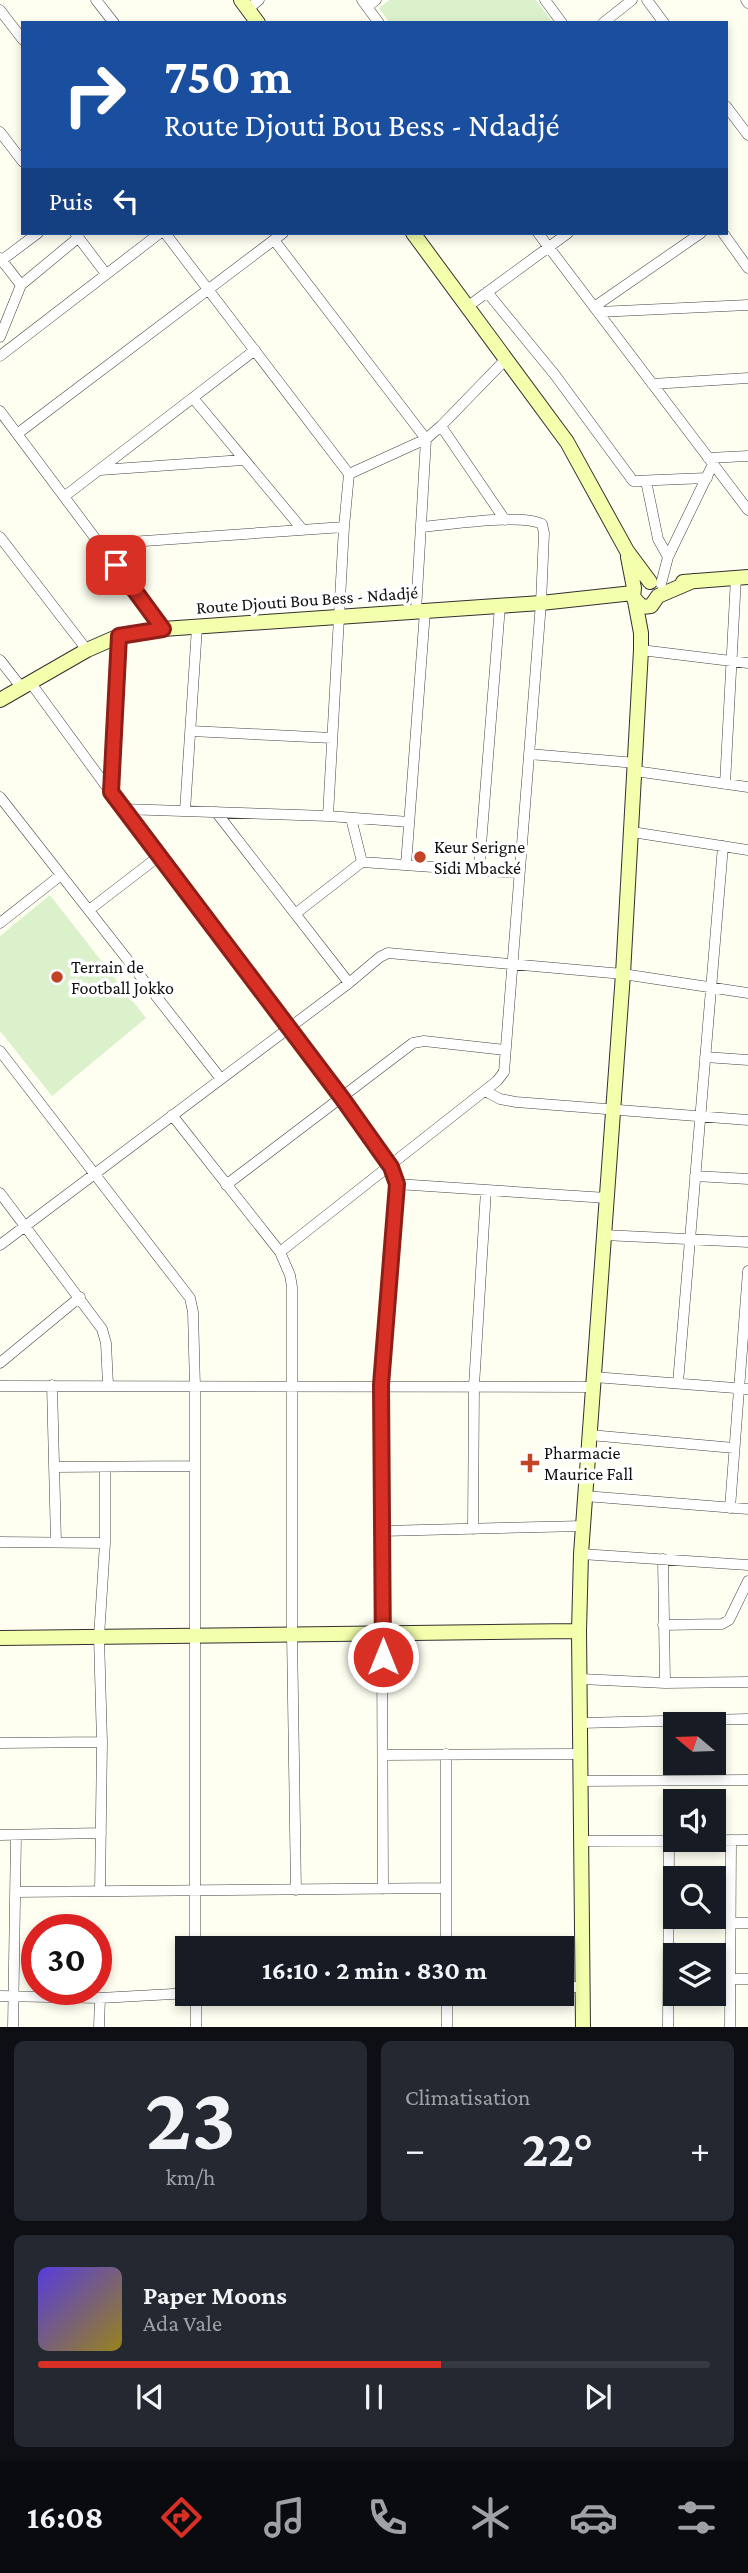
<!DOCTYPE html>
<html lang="fr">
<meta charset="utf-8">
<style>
:root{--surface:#171b24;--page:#242831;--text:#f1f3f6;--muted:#9ea1a6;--line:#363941;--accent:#d93025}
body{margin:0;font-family:"Crimson Pro",serif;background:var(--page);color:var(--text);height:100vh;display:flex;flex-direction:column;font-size:26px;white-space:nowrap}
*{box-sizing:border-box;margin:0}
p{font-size:23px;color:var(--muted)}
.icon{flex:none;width:38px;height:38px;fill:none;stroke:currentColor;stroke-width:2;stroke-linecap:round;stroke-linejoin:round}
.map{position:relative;height:2027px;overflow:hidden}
.drawer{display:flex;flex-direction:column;gap:14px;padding:14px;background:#0d0f14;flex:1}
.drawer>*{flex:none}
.banner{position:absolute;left:21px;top:21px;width:707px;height:214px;border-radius:0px;box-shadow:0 4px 10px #0003;background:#1a4fa0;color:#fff;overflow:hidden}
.needle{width:46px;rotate:289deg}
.controls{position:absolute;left:663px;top:1712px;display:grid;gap:14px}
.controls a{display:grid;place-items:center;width:63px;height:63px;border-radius:0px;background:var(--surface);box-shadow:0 4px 10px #0003;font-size:35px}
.speed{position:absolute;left:21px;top:1914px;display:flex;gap:14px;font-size:35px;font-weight:700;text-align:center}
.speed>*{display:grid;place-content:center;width:91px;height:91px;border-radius:50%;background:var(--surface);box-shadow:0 4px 10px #0003;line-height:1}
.speed .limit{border:10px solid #d22;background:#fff;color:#111}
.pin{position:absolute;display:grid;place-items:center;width:60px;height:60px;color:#fff;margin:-30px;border-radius:14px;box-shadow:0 4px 10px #0006}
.me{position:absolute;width:77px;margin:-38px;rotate:0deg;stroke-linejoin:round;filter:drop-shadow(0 0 5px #0008)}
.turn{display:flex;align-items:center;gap:24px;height:147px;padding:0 28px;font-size:32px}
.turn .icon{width:91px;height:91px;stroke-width:2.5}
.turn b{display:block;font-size:49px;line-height:60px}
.then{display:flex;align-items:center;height:66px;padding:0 28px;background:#0003;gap:14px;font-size:26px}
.big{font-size:52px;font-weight:700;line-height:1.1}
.drawer .card{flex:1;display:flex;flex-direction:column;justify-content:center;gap:10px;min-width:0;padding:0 24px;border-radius:10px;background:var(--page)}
.drawer .dial{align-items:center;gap:0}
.dial b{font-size:91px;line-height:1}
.song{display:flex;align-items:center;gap:21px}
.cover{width:84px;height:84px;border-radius:10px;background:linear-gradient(135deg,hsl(250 70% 55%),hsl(50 70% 35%))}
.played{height:7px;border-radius:4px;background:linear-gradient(90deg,var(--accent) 60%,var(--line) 60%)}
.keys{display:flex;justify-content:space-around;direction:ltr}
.heat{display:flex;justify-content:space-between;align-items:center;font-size:38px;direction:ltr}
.drawer .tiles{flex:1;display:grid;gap:14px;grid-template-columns:1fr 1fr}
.card:last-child{grid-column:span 2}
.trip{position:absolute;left:175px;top:1936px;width:399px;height:70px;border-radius:0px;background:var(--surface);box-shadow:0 4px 10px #0003;font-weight:700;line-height:70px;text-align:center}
.menu{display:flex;height:112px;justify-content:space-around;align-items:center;background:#090b0e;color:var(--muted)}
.menu .icon{width:49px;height:49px}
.menu .current{color:var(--accent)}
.menu b{font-size:32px;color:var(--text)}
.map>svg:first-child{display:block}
.pitch{fill:#dbf1cb}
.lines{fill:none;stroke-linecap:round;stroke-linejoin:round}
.street-casing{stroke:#424242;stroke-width:11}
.secondary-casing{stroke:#313131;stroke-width:16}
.street{stroke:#fff;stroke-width:10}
.secondary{stroke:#f3ffac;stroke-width:14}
.route-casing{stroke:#8d1f18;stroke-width:18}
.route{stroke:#d93025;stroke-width:12}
.poi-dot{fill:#c14525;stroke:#fff;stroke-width:2.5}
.labels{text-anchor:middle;stroke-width:7;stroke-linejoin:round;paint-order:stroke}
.street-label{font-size:18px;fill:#0f0f0f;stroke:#fff}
.poi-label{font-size:18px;fill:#0f0f0f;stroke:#fff;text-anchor:start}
</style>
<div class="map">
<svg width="748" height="2027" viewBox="0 0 748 2027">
<rect width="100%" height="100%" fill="#fefff1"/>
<path class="pitch" d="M 389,0 L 536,0 L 553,23 L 390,23 L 379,8 Z
M 50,895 L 146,1018 L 52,1096 L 0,1031 L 0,936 Z"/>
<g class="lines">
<g class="street-casing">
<path id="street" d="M 96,0 L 114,23
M 362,0 L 379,23
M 545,0 L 562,23
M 647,0 L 664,23
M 746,0 L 748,3
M 367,7 L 376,0
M 248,9 L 259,0
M 0,10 L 23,40
M 603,23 L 632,0
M 726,106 L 748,135
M 0,132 L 23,162
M 75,233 L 106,274
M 165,233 L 349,474 L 344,527 L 328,816
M 538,233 L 748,510
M 723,233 L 748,268
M 274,240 L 426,439 L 416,611
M 0,258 L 21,285
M 2,260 L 38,233
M 487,292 L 555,375 L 633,481 L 707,478
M 467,307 L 568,233
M 594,307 L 701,233
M 598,312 L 748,305
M 0,337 L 21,285 L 79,237
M 0,356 L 160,233
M 652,384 L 748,378
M 193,398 L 302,529
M 0,411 L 163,629
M 441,426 L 505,520
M 17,434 L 283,233
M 708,458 L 748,456
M 100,470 L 243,460
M 349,474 L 426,439 L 441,426 L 506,359
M 646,481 L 658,539 L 668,557
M 65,496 L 255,350
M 0,537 L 87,650
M 101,544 L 344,527
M 661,584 L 668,557 L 713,464
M 641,650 L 748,663
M 0,660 L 21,687
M 30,682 L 158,857 L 342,1098 L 391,1167 L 397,1184 L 381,1385 L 383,1889
M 191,731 L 332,738
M 529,754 L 636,763
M 635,771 L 748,787
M 725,784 L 736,577
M 111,792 L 119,636
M 0,797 L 221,1079
M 123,809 L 328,816 L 409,822
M 185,811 L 197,627
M 216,812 L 349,983
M 351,818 L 362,862
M 632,832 L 748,850
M 406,865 L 425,611
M 479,870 L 500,606
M 89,910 L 158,857
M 295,914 L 362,862 L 519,873
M 0,923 L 61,875
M 0,1051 L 190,1298 L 193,1312 L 195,1387 L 195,1948
M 705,1057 L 748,1060
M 485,1091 L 500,1099 L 516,1102 L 748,1120
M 172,1115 L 280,1252 L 290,1275 L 292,1287 L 292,1634 L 296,1890
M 695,1176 L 748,1179
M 397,1184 L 607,1198
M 226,1185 L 413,1043 L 424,1041 L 505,1050
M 0,1193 L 102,1329 L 106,1343 L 108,1385
M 604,1235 L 748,1242
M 0,1245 L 349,983 L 380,957 L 388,953 L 623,974 L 748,993
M 280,1252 L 497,1081 L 504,1072 L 541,603 L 544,533 L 542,524 C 521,513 447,525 421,527
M 0,1363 L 80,1297
M 594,1377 L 748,1389
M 678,1383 L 723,846
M 52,1385 L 56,1542
M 0,1386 L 594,1387
M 590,1435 L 734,1448
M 54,1467 L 194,1466
M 585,1496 L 748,1509
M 730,1508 L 748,1271
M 473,1529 L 474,1386 L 486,1190
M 382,1531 L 583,1526
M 0,1542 L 105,1543
M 581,1554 L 748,1565
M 663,1559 L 665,1683
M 663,1625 L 722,1624 L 729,1620 L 748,1581
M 581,1679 L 665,1683 L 748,1682
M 580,1723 L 748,1719
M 0,1743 L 102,1742
M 446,1754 L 446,1948
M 383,1755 L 580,1754
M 580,1781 L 748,1780
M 0,1835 L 101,1833
M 581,1841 L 748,1840
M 100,1891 L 102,1742 L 99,1637 L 105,1543 L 105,1468
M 15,1892 L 446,1888
M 730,1923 L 748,1923
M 730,1979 L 748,1979
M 562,1987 L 582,1987
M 196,1993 L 196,2027
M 447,1993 L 447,2027
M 0,1996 L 100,1998 L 191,1993
M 13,2027 L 16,1836
M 99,2027 L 100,1998
M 668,2027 L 669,1840
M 730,2027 L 731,1840"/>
</g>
<g class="secondary-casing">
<path id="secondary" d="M 241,0 L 258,23
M 413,233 L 567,442 L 627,551 L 650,582
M 628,557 L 634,588 L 633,597 L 642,607 L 651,606 L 658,596 L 693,581
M 683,582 L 748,577
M 0,700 L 87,650 L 119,636 L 163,629 L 541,603 L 633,593
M 0,1638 L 579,1631
M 583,2027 L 579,1631 L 581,1554 L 623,974 L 641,650 L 641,633 L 635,601"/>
</g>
<use href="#street" class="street"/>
<use href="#secondary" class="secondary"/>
</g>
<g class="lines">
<g class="route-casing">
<path id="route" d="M 116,565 L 163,629 L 119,636 L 111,792 L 342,1098 L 391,1167 L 397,1184 L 381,1385 L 383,1657"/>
</g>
<use href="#route" class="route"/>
</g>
<g class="poi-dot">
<circle cx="420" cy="857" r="7"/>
<circle cx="57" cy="977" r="7"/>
<path d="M526.5 1452.5h7v7h7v7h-7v7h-7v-7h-7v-7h7z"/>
</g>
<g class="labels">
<g class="street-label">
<text transform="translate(307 600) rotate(-4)" y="6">Route Djouti Bou Bess - Ndadjé</text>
</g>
<g class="poi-label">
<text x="434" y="853">Keur Serigne<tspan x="434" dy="21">Sidi Mbacké</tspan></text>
<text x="71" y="973">Terrain de<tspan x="71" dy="21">Football Jokko</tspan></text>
<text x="544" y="1459">Pharmacie<tspan x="544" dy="21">Maurice Fall</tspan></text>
</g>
</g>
</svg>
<div class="controls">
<a><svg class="needle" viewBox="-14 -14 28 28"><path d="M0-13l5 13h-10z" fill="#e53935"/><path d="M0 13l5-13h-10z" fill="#9ea1a6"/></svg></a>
<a><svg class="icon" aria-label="sound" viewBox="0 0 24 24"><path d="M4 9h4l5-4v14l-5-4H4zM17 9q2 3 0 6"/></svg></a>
<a><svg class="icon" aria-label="search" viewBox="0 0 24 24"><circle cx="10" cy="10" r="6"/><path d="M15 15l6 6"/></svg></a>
<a><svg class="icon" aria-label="layers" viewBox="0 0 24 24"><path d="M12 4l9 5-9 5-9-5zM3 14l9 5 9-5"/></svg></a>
</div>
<div class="speed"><div class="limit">30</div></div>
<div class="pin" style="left:116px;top:565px;background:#d93025"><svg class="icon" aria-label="arrive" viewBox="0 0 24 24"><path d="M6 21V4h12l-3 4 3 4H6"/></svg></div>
<svg class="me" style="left:383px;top:1657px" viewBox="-20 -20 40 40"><circle r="17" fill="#d93025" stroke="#fff" stroke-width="3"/><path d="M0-11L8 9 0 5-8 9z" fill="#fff"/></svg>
<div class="trip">16:10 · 2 min · 830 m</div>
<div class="banner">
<div class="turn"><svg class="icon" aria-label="right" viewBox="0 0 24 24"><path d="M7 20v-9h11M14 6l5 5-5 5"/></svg><div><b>750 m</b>Route Djouti Bou Bess - Ndadjé</div></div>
<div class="then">Puis<svg class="icon" aria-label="left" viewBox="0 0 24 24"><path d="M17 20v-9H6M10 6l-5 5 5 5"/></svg></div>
</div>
</div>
<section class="drawer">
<div class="tiles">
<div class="card dial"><b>23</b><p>km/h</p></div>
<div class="card"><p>Climatisation</p>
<div class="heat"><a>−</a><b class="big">22°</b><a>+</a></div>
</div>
<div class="card">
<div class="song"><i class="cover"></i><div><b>Paper Moons</b><p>Ada Vale</p></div></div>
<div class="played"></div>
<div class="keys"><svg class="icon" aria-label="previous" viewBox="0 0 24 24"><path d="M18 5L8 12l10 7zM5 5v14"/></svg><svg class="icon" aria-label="pause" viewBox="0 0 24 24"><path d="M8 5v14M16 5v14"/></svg><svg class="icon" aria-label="next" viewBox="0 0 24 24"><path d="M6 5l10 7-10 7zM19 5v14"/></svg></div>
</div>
</div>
</section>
<nav class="menu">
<b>16:08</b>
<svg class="icon current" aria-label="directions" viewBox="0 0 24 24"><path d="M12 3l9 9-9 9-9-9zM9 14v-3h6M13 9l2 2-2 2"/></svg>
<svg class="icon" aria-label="music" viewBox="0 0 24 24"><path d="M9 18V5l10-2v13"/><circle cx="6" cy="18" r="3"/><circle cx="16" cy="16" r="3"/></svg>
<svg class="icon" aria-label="phone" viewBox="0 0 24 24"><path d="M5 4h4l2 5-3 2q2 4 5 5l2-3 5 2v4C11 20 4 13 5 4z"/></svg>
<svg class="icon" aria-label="climate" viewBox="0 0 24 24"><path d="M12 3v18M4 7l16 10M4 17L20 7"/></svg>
<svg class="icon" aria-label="car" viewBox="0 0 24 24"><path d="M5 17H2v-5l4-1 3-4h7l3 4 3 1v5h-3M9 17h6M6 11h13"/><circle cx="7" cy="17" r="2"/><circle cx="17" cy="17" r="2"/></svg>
<svg class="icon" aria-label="filters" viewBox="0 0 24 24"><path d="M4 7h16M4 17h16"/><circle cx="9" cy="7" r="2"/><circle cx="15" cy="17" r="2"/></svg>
</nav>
